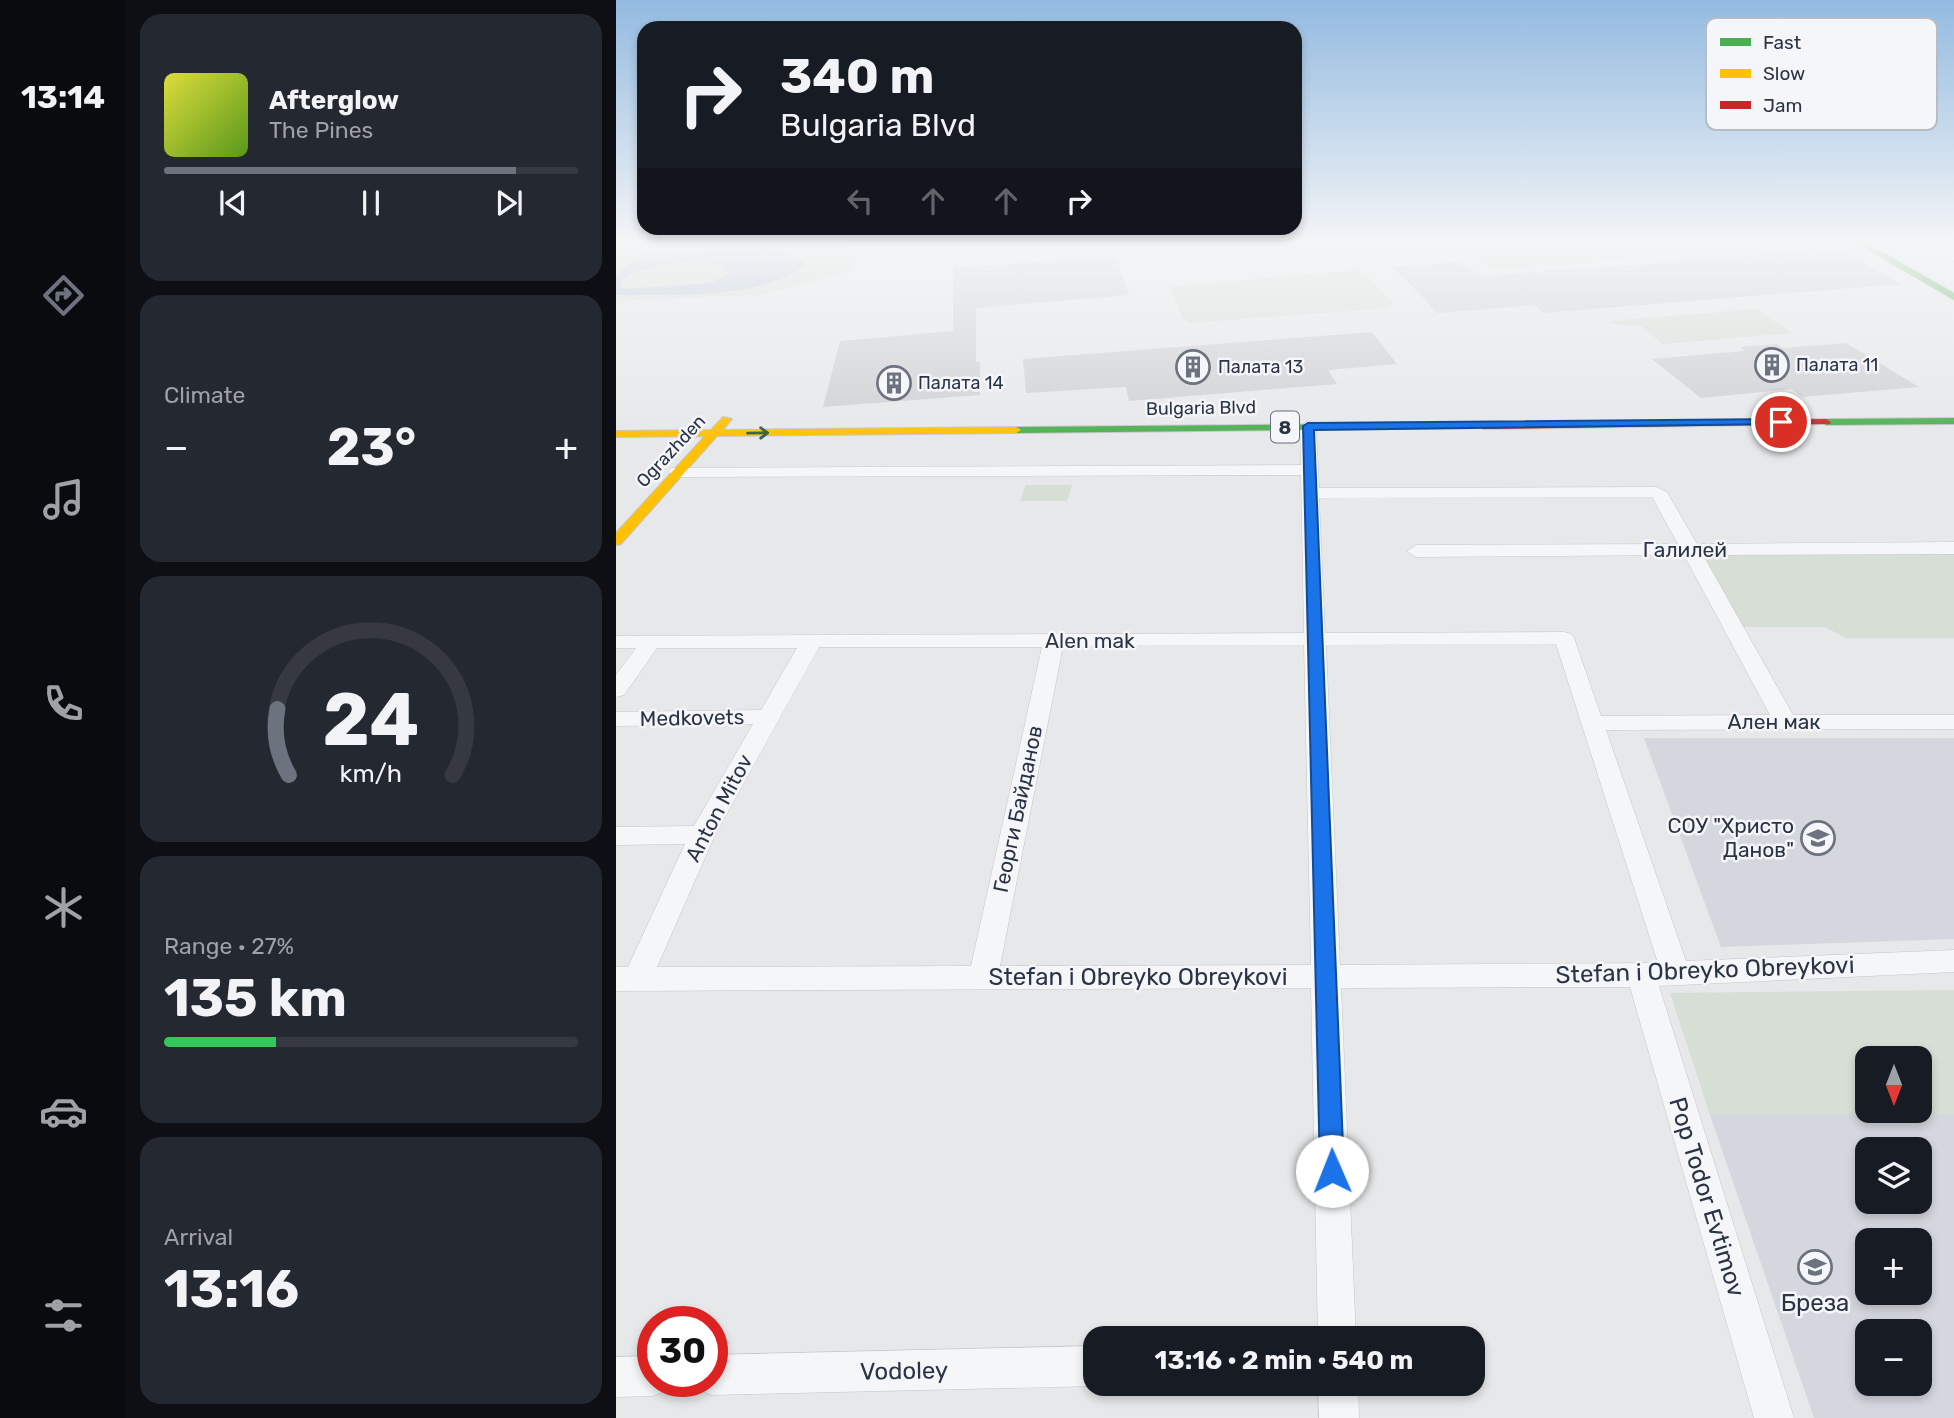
<!DOCTYPE html>
<meta charset="utf-8">
<style>
:root{--surface:#171b24;--page:#242831;--text:#f1f3f6;--muted:#9ea1a6;--line:#363941;--accent:#6c737f}
body{margin:0;font-family:Rubik,sans-serif;background:var(--page);color:var(--text);height:100vh;display:flex;flex-direction:column;font-size:26px;white-space:nowrap}
*{box-sizing:border-box;margin:0}
p{font-size:23px;color:var(--muted)}
.icon{flex:none;width:38px;height:38px;fill:none;stroke:currentColor;stroke-width:2;stroke-linecap:round;stroke-linejoin:round}
.map{position:relative;flex:1;overflow:hidden}
.sheet{display:flex;flex-direction:column;gap:14px;padding:14px;background:#0d0f14;width:490px}
.sheet>*{flex:none}
.banner{position:absolute;left:21px;top:21px;width:665px;height:214px;border-radius:21px;box-shadow:0 4px 10px #0003;background:#171b24;color:var(--text);overflow:hidden}
.needle{width:46px;rotate:180deg}
.tools{position:absolute;left:1239px;top:1046px;display:grid;gap:14px}
.tools a{display:grid;place-items:center;width:77px;height:77px;border-radius:14px;background:var(--surface);box-shadow:0 4px 10px #0003;font-size:35px}
.speed{position:absolute;left:21px;top:1306px;display:flex;gap:14px;font-size:35px;font-weight:700;text-align:center}
.speed>*{display:grid;place-content:center;width:91px;height:91px;border-radius:50%;background:var(--surface);box-shadow:0 4px 10px #0003;line-height:1}
.speed .limit{border:10px solid #d22;background:#fff;color:#111}
.pin{position:absolute;display:grid;place-items:center;width:60px;height:60px;color:#fff;margin:-30px;border:4px solid #fff;border-radius:50%;box-shadow:0 2px 7px #0007}
.me{position:absolute;width:77px;margin:-38px;rotate:359deg;stroke-linejoin:round;filter:drop-shadow(0 0 5px #0008)}
.turn{display:flex;align-items:center;gap:24px;height:147px;padding:0 28px;font-size:32px}
.turn .icon{width:91px;height:91px;stroke-width:2.5}
.turn b{display:block;font-size:49px;line-height:60px}
.lanes{display:flex;align-items:center;height:66px;padding:0 28px;background:#0003;justify-content:center;gap:35px;direction:ltr}
.lanes .off{opacity:.35}
.big{font-size:52px;font-weight:700;line-height:1.1}
.sheet .card{flex:1;display:flex;flex-direction:column;justify-content:center;gap:10px;min-width:0;padding:0 24px;border-radius:21px;background:var(--page)}
.sheet .dial{align-items:center;gap:0}
.dial svg{height:182px;overflow:visible;fill:none;stroke:var(--line);stroke-width:7;stroke-linecap:round;text-anchor:middle}
.dial text{fill:var(--text);stroke:none}
.song{display:flex;align-items:center;gap:21px}
.cover{width:84px;height:84px;border-radius:10px;background:linear-gradient(135deg,hsl(60 70% 55%),hsl(90 70% 35%))}
.played{height:7px;border-radius:4px;background:linear-gradient(90deg,var(--accent) 85%,var(--line) 85%)}
.keys{display:flex;justify-content:space-around;direction:ltr}
.heat{display:flex;justify-content:space-between;align-items:center;font-size:38px;direction:ltr}
.charge{height:10px;border-radius:5px;background:linear-gradient(90deg,#34c759 27%,var(--line) 0)}
.trip{position:absolute;left:467px;top:1326px;width:402px;height:70px;border-radius:21px;background:var(--surface);box-shadow:0 4px 10px #0003;font-weight:700;line-height:70px;text-align:center}
main{display:flex;flex:1;min-height:0}
.tab-bar{display:flex;flex-direction:column;width:126px;justify-content:space-around;align-items:center;background:#090b0e;color:var(--muted)}
.tab-bar .icon{width:49px;height:49px}
.tab-bar .current{color:var(--accent)}
.tab-bar b{font-size:32px;color:var(--text)}
.map>svg:first-child{display:block}
.built{fill:#d4d7dd;fill-rule:evenodd}
.green{fill:#d6ded6;fill-rule:evenodd}
.water{fill:#b4c4d5;fill-rule:evenodd}
.building{fill:#ced0d3}
.lines{fill:none;stroke-linecap:round;stroke-linejoin:round}
.street-casing{stroke:#c4c6c8;stroke-width:1}
.fast-casing{stroke:#c4c6c8;stroke-width:2}
.slow-casing{stroke:#c4c6c8;stroke-width:2}
.jam-casing{stroke:#c4c6c8;stroke-width:2}
.street{fill:#f5f6f7;fill-rule:evenodd}
.fast{fill:#4caf50;fill-rule:evenodd}
.slow{fill:#ffc107;fill-rule:evenodd}
.jam{fill:#c62828;fill-rule:evenodd}
.oneway{stroke:#375f49}
.route{fill:#1a73e8;stroke:#114b97;stroke-width:2}
.labels{text-anchor:middle;stroke-width:5;stroke-linejoin:round;paint-order:stroke}
.far-poi-label{font-size:18px;fill:#2b3445;stroke:#f4f6f9;text-anchor:start}
.far-street-label{font-size:18px;fill:#2b3445;stroke:#f4f6f9}
.shield{fill:#f4f6f9;stroke:#676e7b;stroke-width:2}
.shield-label{font-size:19px;font-weight:bold;fill:#2b3445}
.street-label{font-size:21px;fill:#2b3445;stroke:#f4f6f9}
.poi-label{font-size:21px;fill:#2b3445;stroke:#f4f6f9;text-anchor:end}
.near-street-label{font-size:24px;fill:#2b3445;stroke:#f4f6f9}
.near-poi-label{font-size:24px;fill:#2b3445;stroke:#f4f6f9}
.key{fill:#f4f6f9;stroke:#b8bcc3;stroke-width:2}
.key-label{font-size:19px;fill:#2b3445}
</style>
<main>
<nav class="tab-bar">
<b>13:14</b>
<svg class="icon current" aria-label="directions" viewBox="0 0 24 24"><path d="M12 3l9 9-9 9-9-9zM9 14v-3h6M13 9l2 2-2 2"/></svg>
<svg class="icon" aria-label="music" viewBox="0 0 24 24"><path d="M9 18V5l10-2v13"/><circle cx="6" cy="18" r="3"/><circle cx="16" cy="16" r="3"/></svg>
<svg class="icon" aria-label="phone" viewBox="0 0 24 24"><path d="M5 4h4l2 5-3 2q2 4 5 5l2-3 5 2v4C11 20 4 13 5 4z"/></svg>
<svg class="icon" aria-label="climate" viewBox="0 0 24 24"><path d="M12 3v18M4 7l16 10M4 17L20 7"/></svg>
<svg class="icon" aria-label="car" viewBox="0 0 24 24"><path d="M5 17H2v-5l4-1 3-4h7l3 4 3 1v5h-3M9 17h6M6 11h13"/><circle cx="7" cy="17" r="2"/><circle cx="17" cy="17" r="2"/></svg>
<svg class="icon" aria-label="filters" viewBox="0 0 24 24"><path d="M4 7h16M4 17h16"/><circle cx="9" cy="7" r="2"/><circle cx="15" cy="17" r="2"/></svg>
</nav>
<section class="sheet">
<div class="card">
<div class="song"><i class="cover"></i><div><b>Afterglow</b><p>The Pines</p></div></div>
<div class="played"></div>
<div class="keys"><svg class="icon" aria-label="previous" viewBox="0 0 24 24"><path d="M18 5L8 12l10 7zM5 5v14"/></svg><svg class="icon" aria-label="pause" viewBox="0 0 24 24"><path d="M8 5v14M16 5v14"/></svg><svg class="icon" aria-label="next" viewBox="0 0 24 24"><path d="M6 5l10 7-10 7zM19 5v14"/></svg></div>
</div>
<div class="card"><p>Climate</p>
<div class="heat"><a>−</a><b class="big">23°</b><a>+</a></div>
</div>
<div class="card dial"><svg viewBox="0 0 100 80">
<path d="M14 69A42 42 0 1 1 86 69"/>
<path d="M14 69A42 42 0 0 1 9 40" stroke="#6c737f"/>
<text x="50" y="56" font-size="32" font-weight="700">24</text>
<text x="50" y="72" font-size="11">km/h</text>
</svg></div>
<div class="card"><p>Range · 27%</p><b class="big">135 km</b><div class="charge"></div></div>
<div class="card"><p>Arrival</p><b class="big">13:16</b></div>
</section>
<div class="map">
<svg width="1338" height="1418" viewBox="0 0 1338 1418">
<rect width="100%" height="100%" fill="#e6e8ea"/>
<path class="built" d="M 1028,738 L 1338,738 L 1338,939 L 1105,947 Z
M 1094,1115 L 1338,1115 L 1338,1418 L 1198,1418 ZM 1251,1150 L 1304,1150 L 1304,1202 L 1251,1202 ZM 1251,1241 L 1304,1241 L 1304,1293 L 1251,1293 ZM 1251,1332 L 1304,1332 L 1304,1384 L 1251,1384 Z"/>
<path class="green" d="M 0,241 L 246,241 L 236,247 L 240,258 L 235,270 L 178,287 L 138,295 L 0,301 Z
M 844,241 L 1104,241 L 1120,250 L 877,269 Z
M 739,270 L 748,272 L 777,304 L 771,308 L 575,323 L 567,319 L 554,287 Z
M 1141,309 L 1176,333 L 1046,344 L 1026,326 L 998,324 L 993,321 Z
M 410,485 L 456,485 L 451,501 L 404,501 Z
M 1338,553 L 1338,638 L 1230,638 L 1209,627 L 1126,627 L 1084,555 Z
M 1338,990 L 1338,1115 L 1094,1115 L 1054,993 ZM 1251,1059 L 1304,1059 L 1304,1111 L 1251,1111 Z"/>
<path class="water" d="M 145,248 C 164,250 176,250 190,265 C 142,301 58,294 0,295 L 0,273 L 29,255 ZM 83,262 L 105,265 L 113,274 L 95,283 L 11,289 L 4,287 L 6,279 C 31,264 54,263 83,262 Z"/>
<path class="building" d="M 1220,247 L 1285,284 L 927,313 L 918,305 L 821,313 L 778,267 L 843,262 L 867,276 L 1161,254 L 1156,251 Z
M 500,258 L 513,295 L 360,308 L 360,362 L 364,362 L 364,395 L 207,407 L 224,341 L 337,331 L 337,267 Z
M 756,332 L 781,364 L 712,370 L 721,384 L 513,401 L 510,387 L 410,393 L 407,359 Z
M 1230,343 L 1303,387 L 1186,397 L 1176,389 L 1085,398 L 1036,359 L 1129,351 L 1124,347 L 1161,344 L 1167,348 Z"/>
<g class="lines">
<g class="street-casing">
<path id="street" d="M 1313,241 L 1331,241 L 1314,248 L 1338,254 L 1338,261 L 1301,251 L 1277,252 L 1271,249 L 1277,246 Z
M 692,421 L 700,426 L 703,488 L 1040,487 L 1051,492 L 1081,544 L 1338,542 L 1338,554 L 1087,555 L 1177,715 L 1338,715 L 1338,729 L 990,730 L 1070,961 L 1338,950 L 1338,972 L 1043,986 L 1178,1418 L 1138,1418 L 1014,987 L 725,988 L 740,1339 L 702,1339 L 695,988 L 0,991 L 0,967 L 12,967 L 69,844 L 0,845 L 0,827 L 78,826 L 137,724 L 0,726 L 0,712 L 145,710 L 181,648 L 41,648 L 8,695 L 0,697 L 0,675 L 20,648 L 0,648 L 0,636 L 688,633 L 685,475 L 61,477 L 53,472 L 55,468 L 685,465 L 684,426 ZM 1036,497 L 1062,544 L 800,545 L 791,551 L 800,557 L 1068,555 L 1154,715 L 985,716 L 958,638 L 955,634 L 948,632 L 709,633 L 703,498 ZM 940,644 L 1042,963 L 724,965 L 710,645 ZM 688,645 L 695,965 L 384,966 L 447,646 ZM 203,647 L 426,647 L 355,966 L 41,967 L 99,835 Z
M 480,1346 L 480,1384 L 483,1384 L 480,1386 L 96,1395 L 82,1389 L 79,1381 L 96,1381 L 96,1355 Z
M 37,1356 L 37,1381 L 55,1381 L 51,1390 L 37,1396 L 0,1397 L 0,1357 Z
M 702,1384 L 742,1384 L 743,1418 L 703,1418 Z"/>
</g>
<g class="fast-casing">
<path id="fast" d="M 1237,241 L 1247,241 L 1338,293 L 1338,300 Z
M 1338,418 L 1338,424 L 1210,425 L 1205,422 L 1210,419 Z
M 867,423 L 871,424 L 871,428 L 400,433 L 395,430 L 400,427 Z"/>
</g>
<g class="slow-casing">
<path id="slow" d="M 107,417 L 116,419 L 107,430 L 400,427 L 405,430 L 400,433 L 101,436 L 5,544 L 0,545 L 0,533 L 89,436 L 0,437 L 0,431 L 95,430 Z"/>
</g>
<g class="jam-casing">
<path id="jam" d="M 1210,419 L 1215,422 L 1214,424 L 867,429 L 862,426 L 867,423 Z"/>
</g>
<use href="#street" class="street"/>
<use href="#fast" class="fast"/>
<use href="#slow" class="slow"/>
<use href="#jam" class="jam"/>
</g>
<defs><path id="oneway-shaft" d="M-6 0H5M1.5-3L5.5 0L1.5 3" fill="none" stroke-width="1.6" stroke-linecap="round" stroke-linejoin="round" transform="scale(1.75)"/></defs>
<use class="oneway" href="#oneway-shaft" transform="translate(142 433) rotate(-1)"/>
<linearGradient id="sky" x2="0" y2="1"><stop stop-color="#93bae0"/><stop offset="0.55" stop-color="#f4f5f6"/><stop offset="1" stop-color="#f4f5f6" stop-opacity="0"/></linearGradient>
<rect width="1338" height="440" fill="url(#sky)"/>
<path class="route" d="M 1165,419 L 1169,420 L 1169,424 L 698,430 L 728,1171 L 724,1179 L 716,1182 L 707,1179 L 704,1171 L 687,426 L 692,423 Z"/>
<defs>
<g id="building-ring" transform="scale(1.75)"><circle r="9.5" fill="#f4f6f9" stroke="#6c737f" stroke-width="1.5"/><path d="M-4-6H4V6H1V3H-1V6H-4ZM-2.5-4.3h1.7v1.8h-1.7ZM.8-4.3h1.7v1.8H.8ZM-2.5-1h1.7V.8h-1.7ZM.8-1h1.7V.8H.8Z" fill="#6c737f"/></g>
<g id="school-ring" transform="scale(1.75)"><circle r="9.5" fill="#f4f6f9" stroke="#6c737f" stroke-width="1.5"/><path d="M0-5L7-2L0 1L-7-2ZM-4 1L0 2.5L4 1V4Q0 6-4 4Z" fill="#6c737f"/></g>
</defs>
<g fill-rule="evenodd">
<use href="#building-ring" x="1156" y="365"/>
<use href="#building-ring" x="577" y="367"/>
<use href="#building-ring" x="278" y="383"/>
<use href="#school-ring" x="1202" y="838"/>
<use href="#school-ring" x="1199" y="1267"/>
</g>
<g class="labels">
<g class="far-poi-label">
<text x="1180" y="371">Палата 11</text>
<text x="602" y="373">Палата 13</text>
<text x="302" y="389">Палата 14</text>
</g>
<g class="far-street-label">
<text transform="translate(585 408) rotate(-1)" y="6">Bulgaria Blvd</text>
<text transform="translate(55 451) rotate(-47)" y="6">Ograzhden</text>
</g>
<rect class="shield" x="655" y="411.5" width="28" height="31" rx="5"/>
<g class="shield-label">
<text x="669" y="434">8</text>
</g>
<g class="street-label">
<text x="1069" y="557">Галилей</text>
<text x="474" y="648">Alen mak</text>
<text transform="translate(76 718) rotate(-1)" y="7">Medkovets</text>
<text x="1158" y="729">Ален мак</text>
<text transform="translate(103 808) rotate(-62)" y="7">Anton Mitov</text>
<text transform="translate(402 809) rotate(-78)" y="7">Георги Байданов</text>
</g>
<g class="poi-label">
<text x="1178" y="833">СОУ "Христо<tspan x="1178" dy="24">Данов"</tspan></text>
</g>
<g class="near-street-label">
<text transform="translate(1089 970) rotate(-2)" y="8">Stefan i Obreyko Obreykovi</text>
<text x="522" y="985">Stefan i Obreyko Obreykovi</text>
<text transform="translate(1091 1197) rotate(73)" y="8">Pop Todor Evtimov</text>
<text transform="translate(288 1371) rotate(-1)" y="8">Vodoley</text>
</g>
<g class="near-poi-label">
<text x="1199" y="1311">Бреза</text>
</g>
</g>
<rect x="1090" y="18" width="231" height="112" rx="10" class="key"/>
<rect x="1104" y="38" width="31" height="8" fill="#4caf50"/>
<rect x="1104" y="69" width="31" height="9" fill="#ffc107"/>
<rect x="1104" y="101" width="31" height="8" fill="#c62828"/>
<g class="key-label">
<text x="1147" y="49">Fast</text>
<text x="1147" y="80">Slow</text>
<text x="1147" y="112">Jam</text>
</g>
</svg>
<div class="tools">
<a><svg class="needle" viewBox="-14 -14 28 28"><path d="M0-13l5 13h-10z" fill="#e53935"/><path d="M0 13l5-13h-10z" fill="#9ea1a6"/></svg></a>
<a><svg class="icon" aria-label="layers" viewBox="0 0 24 24"><path d="M12 4l9 5-9 5-9-5zM3 14l9 5 9-5"/></svg></a>
<a>+</a>
<a>−</a>
</div>
<div class="speed"><div class="limit">30</div></div>
<div class="pin" style="left:1165px;top:422px;background:#d93025"><svg class="icon" aria-label="arrive" viewBox="0 0 24 24"><path d="M6 21V4h12l-3 4 3 4H6"/></svg></div>
<svg class="me" style="left:716px;top:1171px" viewBox="-20 -20 40 40"><circle r="19" fill="#fff"/><path d="M0-13L10 11 0 6-10 11z" fill="#1a73e8"/></svg>
<div class="trip">13:16 · 2 min · 540 m</div>
<div class="banner">
<div class="turn"><svg class="icon" aria-label="right" viewBox="0 0 24 24"><path d="M7 20v-9h11M14 6l5 5-5 5"/></svg><div><b>340 m</b>Bulgaria Blvd</div></div>
<div class="lanes"><svg class="icon off" aria-label="left" viewBox="0 0 24 24"><path d="M17 20v-9H6M10 6l-5 5 5 5"/></svg><svg class="icon off" aria-label="ahead" viewBox="0 0 24 24"><path d="M12 20V5M6 11l6-6 6 6"/></svg><svg class="icon off" aria-label="ahead" viewBox="0 0 24 24"><path d="M12 20V5M6 11l6-6 6 6"/></svg><svg class="icon" aria-label="right" viewBox="0 0 24 24"><path d="M7 20v-9h11M14 6l5 5-5 5"/></svg></div>
</div>
</div>
</main>
